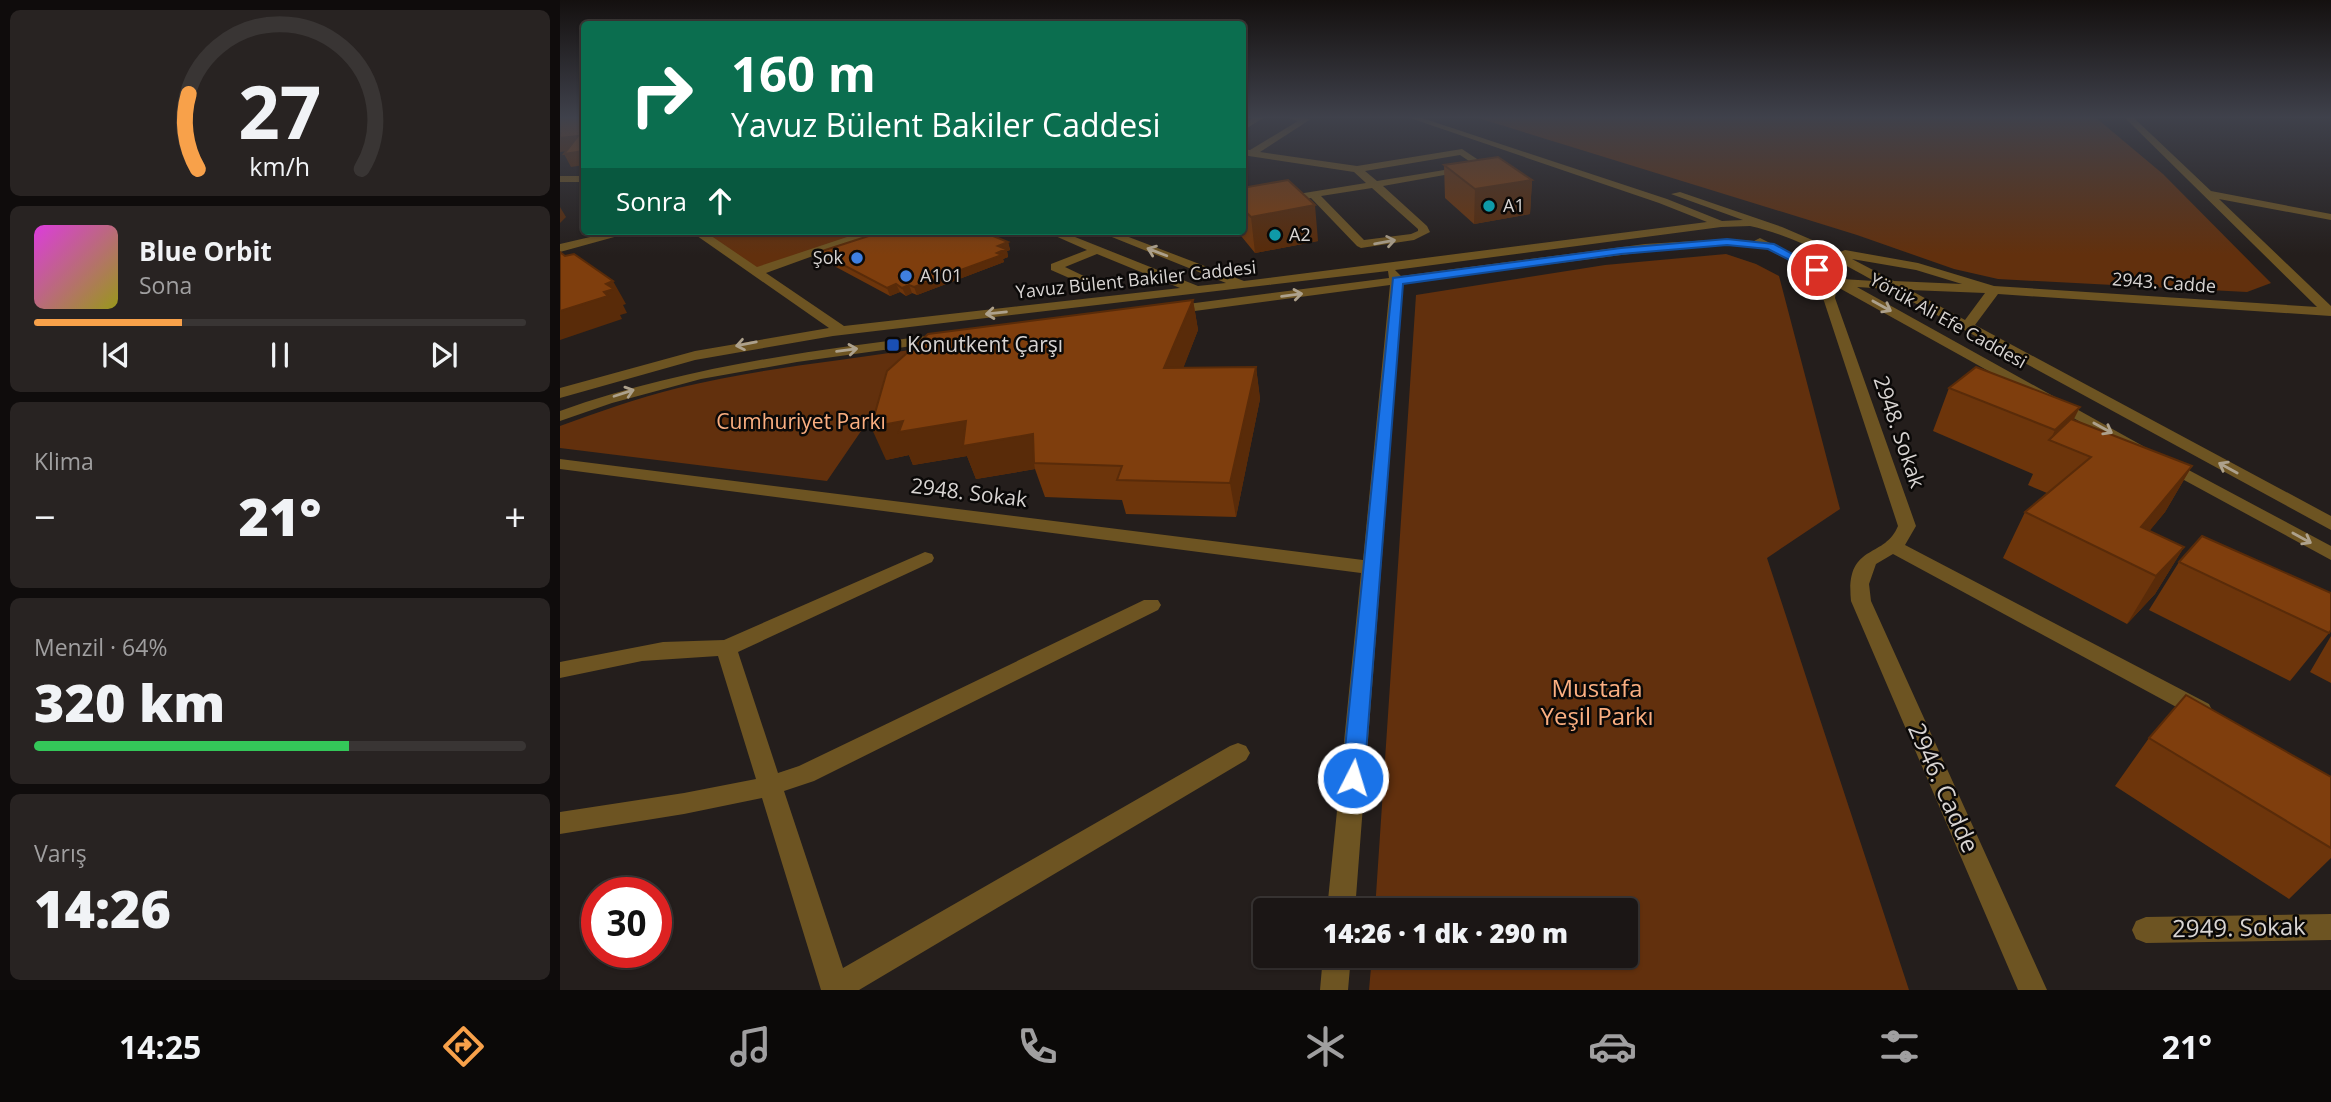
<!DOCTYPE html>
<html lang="tr">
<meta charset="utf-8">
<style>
:root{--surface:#1b1615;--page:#282322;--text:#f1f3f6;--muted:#a09fa0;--line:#393534;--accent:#f8a14a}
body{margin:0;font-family:"Open Sans",sans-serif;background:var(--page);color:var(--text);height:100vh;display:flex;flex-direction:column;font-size:26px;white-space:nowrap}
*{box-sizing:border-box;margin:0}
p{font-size:23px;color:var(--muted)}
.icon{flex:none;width:38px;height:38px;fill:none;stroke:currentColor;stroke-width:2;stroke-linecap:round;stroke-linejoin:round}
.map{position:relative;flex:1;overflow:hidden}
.panel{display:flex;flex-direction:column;gap:10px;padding:10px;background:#0f0c0c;width:560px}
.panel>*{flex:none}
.top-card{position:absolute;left:21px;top:21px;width:665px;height:214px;border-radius:7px;box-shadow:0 2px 5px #0004,0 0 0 2px var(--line);background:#0b6e4f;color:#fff;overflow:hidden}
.speed{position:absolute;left:21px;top:877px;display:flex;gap:14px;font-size:35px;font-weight:700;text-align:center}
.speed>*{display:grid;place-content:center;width:91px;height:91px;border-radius:50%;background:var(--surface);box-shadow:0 2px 5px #0004,0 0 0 2px var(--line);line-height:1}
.speed .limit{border:10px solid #d22;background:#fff;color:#111}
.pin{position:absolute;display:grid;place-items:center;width:60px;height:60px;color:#fff;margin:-30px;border:4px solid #fff;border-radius:50%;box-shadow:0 2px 7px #0007}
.me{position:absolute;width:77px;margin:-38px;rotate:5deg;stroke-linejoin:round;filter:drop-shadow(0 0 5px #0008)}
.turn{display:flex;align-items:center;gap:24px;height:147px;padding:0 35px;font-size:32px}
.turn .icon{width:91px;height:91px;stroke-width:2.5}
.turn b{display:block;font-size:49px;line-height:60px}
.then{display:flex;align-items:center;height:66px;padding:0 35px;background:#0003;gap:14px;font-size:26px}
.big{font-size:52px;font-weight:800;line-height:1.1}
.panel .card{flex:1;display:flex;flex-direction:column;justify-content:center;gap:10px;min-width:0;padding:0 24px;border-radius:10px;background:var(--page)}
.panel .dial{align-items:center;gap:0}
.dial svg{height:182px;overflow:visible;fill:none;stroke:var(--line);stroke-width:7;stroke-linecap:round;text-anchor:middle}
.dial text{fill:var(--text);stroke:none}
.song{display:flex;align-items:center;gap:21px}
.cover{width:84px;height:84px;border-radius:10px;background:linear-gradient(135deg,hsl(300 70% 55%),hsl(60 70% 35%))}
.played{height:7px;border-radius:4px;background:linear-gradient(90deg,var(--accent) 30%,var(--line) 30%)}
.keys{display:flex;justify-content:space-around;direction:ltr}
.heat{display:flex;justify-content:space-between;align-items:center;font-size:38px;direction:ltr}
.charge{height:10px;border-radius:5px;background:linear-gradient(90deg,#34c759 64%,var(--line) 0)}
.trip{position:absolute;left:693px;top:898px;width:385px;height:70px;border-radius:7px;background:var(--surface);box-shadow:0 2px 5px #0004,0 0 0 2px var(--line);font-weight:800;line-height:70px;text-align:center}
.dock{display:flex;height:112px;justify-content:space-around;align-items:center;background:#0b0908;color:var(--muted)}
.dock .icon{width:49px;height:49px}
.dock .selected{color:var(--accent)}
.dock b{font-size:32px;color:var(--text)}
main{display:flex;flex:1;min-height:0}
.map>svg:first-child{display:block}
.green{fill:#62300d}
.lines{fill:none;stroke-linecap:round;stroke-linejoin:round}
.minor{fill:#6d5422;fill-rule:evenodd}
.wall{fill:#6d350b}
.shaded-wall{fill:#592b09}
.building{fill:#7f3e0d;stroke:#592b09;stroke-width:2}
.oneway{stroke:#ada18c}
.route{fill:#1a73e8;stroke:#114b97;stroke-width:2}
.culture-dot{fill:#0f9aa8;stroke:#0b0908;stroke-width:2.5}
.shop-dot{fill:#3f7fe0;stroke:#0b0908;stroke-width:2.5}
.transit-dot{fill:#1a4fb4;stroke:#0b0908;stroke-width:2.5}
.labels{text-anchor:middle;stroke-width:5;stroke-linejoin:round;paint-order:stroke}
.far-poi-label{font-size:18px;fill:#d8d4d2;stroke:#0b0908;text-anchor:start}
.far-street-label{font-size:18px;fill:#d8d4d2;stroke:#0b0908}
.poi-label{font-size:21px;fill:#d8d4d2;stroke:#0b0908;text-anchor:start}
.park-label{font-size:21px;fill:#fbaf81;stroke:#0b0908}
.street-label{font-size:21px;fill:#d8d4d2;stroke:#0b0908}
.near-park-label{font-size:24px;fill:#fbaf81;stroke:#0b0908}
.near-street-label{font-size:24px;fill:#d8d4d2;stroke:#0b0908}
</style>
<main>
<section class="panel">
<div class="card dial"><svg viewBox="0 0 100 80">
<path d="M14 69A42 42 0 1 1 86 69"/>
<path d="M14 69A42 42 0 0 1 10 36" stroke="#f8a14a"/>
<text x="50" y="56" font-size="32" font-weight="700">27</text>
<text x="50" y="72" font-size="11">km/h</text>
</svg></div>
<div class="card">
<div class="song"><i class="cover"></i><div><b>Blue Orbit</b><p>Sona</p></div></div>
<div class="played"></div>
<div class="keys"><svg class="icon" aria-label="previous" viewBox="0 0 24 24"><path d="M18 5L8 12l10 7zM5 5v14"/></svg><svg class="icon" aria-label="pause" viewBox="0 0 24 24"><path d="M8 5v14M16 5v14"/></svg><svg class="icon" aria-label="next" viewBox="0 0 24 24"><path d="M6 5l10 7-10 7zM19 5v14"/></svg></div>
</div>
<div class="card"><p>Klima</p>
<div class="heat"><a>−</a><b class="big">21°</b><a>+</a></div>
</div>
<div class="card"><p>Menzil · 64%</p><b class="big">320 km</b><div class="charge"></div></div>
<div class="card"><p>Varış</p><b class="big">14:26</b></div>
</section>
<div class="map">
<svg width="1771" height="990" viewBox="0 0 1771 990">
<rect width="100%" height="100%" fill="#241e1c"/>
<path class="green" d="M 915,117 L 1535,117 L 1603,174 L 1711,283 L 1687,292 L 1438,279 L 1394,269 L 1297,235 Z
M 136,231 L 316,231 L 196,272 Z
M 1166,254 L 1196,264 L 1219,276 L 1280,509 L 1207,558 L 1349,990 L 809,990 L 812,956 L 1066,956 L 1066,910 L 815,910 L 856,295 L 1045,265 Z
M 357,349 L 267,481 L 0,448 L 0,426 C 39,412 77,398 118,388 C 196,369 278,361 357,349 Z"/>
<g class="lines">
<path class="minor" d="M 695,117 L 705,117 L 682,131 L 682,124 Z
M 726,117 L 751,119 L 700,152 L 797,166 L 902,149 L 929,167 L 823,186 L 867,226 L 870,232 L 854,240 L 801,248 L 797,246 L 751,198 L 682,209 L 682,203 L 806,183 L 794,172 L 682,155 L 682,149 L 690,150 L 738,121 ZM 900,155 L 915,165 L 817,181 L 805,171 ZM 812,188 L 858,229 L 858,231 L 851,234 L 804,240 L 761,196 Z
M 847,117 L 859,117 L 1107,199 L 1162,221 L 1183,220 L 1111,194 L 1120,192 L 1222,227 L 1280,252 L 1285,250 L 1358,263 L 1434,286 L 1757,307 L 1564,117 L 1573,117 L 1651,191 L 1771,214 L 1771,220 L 1659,199 L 1771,306 L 1771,316 L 1438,294 L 1415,325 L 1771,516 L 1771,530 L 1329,289 L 1297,287 L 1592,451 L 1584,456 L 1578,454 L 1281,289 L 1276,291 L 1275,298 L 1356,526 L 1345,545 L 1649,704 L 1652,710 L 1649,716 L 1641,719 L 1633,716 L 1333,554 L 1316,564 L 1309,584 L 1311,601 L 1487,990 L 1458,990 L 1291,601 C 1285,542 1324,560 1338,526 L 1263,298 L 1264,289 L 1271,283 L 1207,249 L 1167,245 L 1085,252 L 843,283 L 795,910 L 767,910 L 801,573 L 0,469 L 0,459 L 803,560 L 830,285 L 612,314 L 605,310 L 612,306 L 829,278 L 828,271 L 273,336 L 135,360 L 0,398 L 0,388 L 135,351 L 269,328 L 130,231 L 144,231 L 197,267 L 305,231 L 322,231 L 206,273 L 284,326 L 620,288 L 537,254 L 505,267 L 549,288 L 547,291 L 539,291 L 491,270 L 491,264 L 527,250 L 484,231 L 500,231 L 638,286 L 666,283 L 537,231 L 553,231 L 684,281 L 1147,222 L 1099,203 ZM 1190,226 C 1235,236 1274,259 1314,281 L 1282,279 L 1200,238 L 1194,241 L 1167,239 L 1085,244 L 841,276 L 835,270 L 1161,227 ZM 1292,259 L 1356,270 L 1402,284 L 1334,281 ZM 1350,290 L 1425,293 L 1405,320 Z
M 0,176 L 24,176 L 24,182 L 0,182 Z
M 56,231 L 76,231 L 0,252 L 0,244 Z
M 383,334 L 388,335 L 388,341 L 237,362 L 141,379 L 52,403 L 0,421 L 0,411 C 124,367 253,350 383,334 Z
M 1608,459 L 1771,546 L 1771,560 L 1602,468 L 1600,464 L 1602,460 Z
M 365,552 L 372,554 L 374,558 L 372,562 L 178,652 L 218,773 L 239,766 L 584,600 L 598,600 L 601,605 L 598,610 L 254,781 L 224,791 L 283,968 L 670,746 L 678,743 L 686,746 L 690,753 L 686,760 L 299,990 L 261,990 L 202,798 L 124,814 L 0,834 L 0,812 L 124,793 L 196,779 L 158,656 L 82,661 L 0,678 L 0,662 L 103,642 L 164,640 Z
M 1771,914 L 1771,940 L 1586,943 L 1576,939 L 1572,930 L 1576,921 L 1586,917 Z
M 763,956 L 791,956 L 788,990 L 760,990 Z"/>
</g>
<path class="wall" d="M 884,165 L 972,180 L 970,214 L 914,224 L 885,198 Z
M 682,188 L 758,241 L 695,253 L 677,231 L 682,231 Z
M 448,242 L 450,250 L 447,251 L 448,257 L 443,259 L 444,262 L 357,295 L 352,293 L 346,296 L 340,292 L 330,296 L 263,260 L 259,252 Z
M 633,300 L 638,330 L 623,368 L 696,367 L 700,399 L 676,517 L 566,514 L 562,500 L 485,497 L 475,469 L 416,479 L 407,456 L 353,465 L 349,455 L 326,460 Z
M 1389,388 L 1514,420 L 1632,466 L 1605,512 L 1589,531 L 1624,547 L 1595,594 L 1567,624 L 1443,558 L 1465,512 L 1487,493 L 1468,485 L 1473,474 L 1373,431 Z
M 1619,562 L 1769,633 L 1730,681 L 1589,610 Z
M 1771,636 L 1771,683 L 1750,672 Z
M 1589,738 L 1771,777 L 1771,858 L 1729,899 L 1555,786 Z"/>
<path class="shaded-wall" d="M 18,136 L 24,149 L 0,152 L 0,138 Z
M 24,151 L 24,165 L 11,167 L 4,154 Z
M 972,180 L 970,214 L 914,224 L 915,189 Z
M 755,205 L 758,241 L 695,253 L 691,217 Z
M 0,207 L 6,217 L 0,223 Z
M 448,242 L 450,250 L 447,251 L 448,257 L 443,259 L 444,262 L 357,295 L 354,287 L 438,246 Z
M 53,281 L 66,304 L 63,305 L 67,313 L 60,315 L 62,319 L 0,340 L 0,311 L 44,292 L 46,284 Z
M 336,284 L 340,292 L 330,296 L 327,288 Z
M 349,285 L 352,293 L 346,296 L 342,288 Z
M 633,300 L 638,330 L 611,400 L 604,368 Z
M 696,367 L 700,399 L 676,517 L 670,483 Z
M 1520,407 L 1501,445 L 1490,441 L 1495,430 Z
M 343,421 L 406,421 L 473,434 L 474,463 L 475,469 L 416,479 L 407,456 L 353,465 L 349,455 L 326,460 L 311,427 Z
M 1632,466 L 1605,512 L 1565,561 L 1581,527 Z
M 1624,547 L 1595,594 L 1567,624 L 1596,576 Z"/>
<path class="building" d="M 0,117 L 24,117 L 24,151 L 4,154 L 18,136 L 0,138 Z
M 938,157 L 972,180 L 915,189 L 884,165 Z
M 728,180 L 755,205 L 691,217 L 682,208 L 682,188 Z
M 324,231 L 421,231 L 448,242 L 438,246 L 446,249 L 437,253 L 442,255 L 354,287 L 349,285 L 342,288 L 336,284 L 327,288 L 259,252 Z
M 0,252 L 5,256 L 14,254 L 53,281 L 46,284 L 54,289 L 44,292 L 48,296 L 0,311 Z
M 633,300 L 604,368 L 696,367 L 670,483 L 557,480 L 562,466 L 474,463 L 473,434 L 403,446 L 406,421 L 339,432 L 343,421 L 311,427 L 327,371 L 368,334 Z
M 1416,367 L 1520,407 L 1495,430 L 1389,388 Z
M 1511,419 L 1632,466 L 1581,527 L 1624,547 L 1596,576 L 1465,512 L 1531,457 L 1489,440 Z
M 1642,536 L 1771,593 L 1771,630 L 1769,633 L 1619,562 Z
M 1626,695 L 1771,777 L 1771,848 L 1589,738 Z"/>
<defs><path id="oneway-shaft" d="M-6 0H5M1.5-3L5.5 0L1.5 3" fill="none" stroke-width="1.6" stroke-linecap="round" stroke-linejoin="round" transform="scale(1.75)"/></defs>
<g class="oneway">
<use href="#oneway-shaft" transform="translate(825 242) rotate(-10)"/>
<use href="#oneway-shaft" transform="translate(597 252) rotate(-159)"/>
<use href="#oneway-shaft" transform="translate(732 295) rotate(-7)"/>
<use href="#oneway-shaft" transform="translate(1322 306) rotate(29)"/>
<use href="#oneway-shaft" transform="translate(436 313) rotate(174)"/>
<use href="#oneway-shaft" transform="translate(186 344) rotate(169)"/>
<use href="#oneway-shaft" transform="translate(287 350) rotate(-7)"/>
<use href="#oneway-shaft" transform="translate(64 393) rotate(-18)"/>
<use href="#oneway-shaft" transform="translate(1543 428) rotate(29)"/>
<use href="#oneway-shaft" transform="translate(1668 468) rotate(-151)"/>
<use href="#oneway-shaft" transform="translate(1742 538) rotate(29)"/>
</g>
<linearGradient id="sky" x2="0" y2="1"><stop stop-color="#14100f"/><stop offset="0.46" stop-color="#3f414b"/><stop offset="1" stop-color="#3f414b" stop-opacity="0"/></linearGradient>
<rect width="1771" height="255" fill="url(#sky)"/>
<path class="route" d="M 1167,239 L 1214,244 L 1262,270 L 1253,272 L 1208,249 L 1167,245 L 1061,254 L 843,284 L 804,778 L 801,785 L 793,788 L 785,785 L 782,778 L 833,278 L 1061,248 Z"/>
<g class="culture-dot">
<circle cx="929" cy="206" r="7"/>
<circle cx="715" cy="235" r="7"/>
</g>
<g class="shop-dot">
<circle cx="297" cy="258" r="7"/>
<circle cx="346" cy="276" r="7"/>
</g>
<rect class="transit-dot" x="326" y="338" width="14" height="14" rx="3.5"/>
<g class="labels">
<g class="far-poi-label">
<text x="943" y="212">A1</text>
<text x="729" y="241">A2</text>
<text x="283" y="264" text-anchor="end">Şok</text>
<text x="360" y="282">A101</text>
</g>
<g class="far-street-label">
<text transform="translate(576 280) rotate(-6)" y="6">Yavuz Bülent Bakiler Caddesi</text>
<text transform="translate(1604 283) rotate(4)" y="6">2943. Cadde</text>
<text transform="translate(1388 321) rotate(29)" y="6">Yörük Ali Efe Caddesi</text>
</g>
<g class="poi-label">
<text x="347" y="352">Konutkent Çarşı</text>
</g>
<g class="park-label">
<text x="241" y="429">Cumhuriyet Parkı</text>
</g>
<g class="street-label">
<text transform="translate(1339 432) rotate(71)" y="7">2948. Sokak</text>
<text transform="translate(409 493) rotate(7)" y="7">2948. Sokak</text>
</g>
<g class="near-park-label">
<text x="1037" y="697">Mustafa<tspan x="1037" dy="28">Yeşil Parkı</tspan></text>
</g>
<g class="near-street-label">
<text transform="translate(1383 788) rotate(66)" y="8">2946. Cadde</text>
<text transform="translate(1679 928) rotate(-1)" y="8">2949. Sokak</text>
</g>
</g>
</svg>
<div class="speed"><div class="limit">30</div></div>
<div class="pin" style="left:1257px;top:270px;background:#d93025"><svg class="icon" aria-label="arrive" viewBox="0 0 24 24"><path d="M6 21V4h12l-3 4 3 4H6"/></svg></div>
<svg class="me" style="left:793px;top:778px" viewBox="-20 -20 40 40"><circle r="17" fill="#1a73e8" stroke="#fff" stroke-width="3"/><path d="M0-11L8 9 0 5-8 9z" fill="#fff"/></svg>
<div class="trip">14:26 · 1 dk · 290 m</div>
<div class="top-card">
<div class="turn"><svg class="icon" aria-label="right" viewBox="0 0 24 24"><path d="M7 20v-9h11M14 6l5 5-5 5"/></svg><div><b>160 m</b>Yavuz Bülent Bakiler Caddesi</div></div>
<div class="then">Sonra<svg class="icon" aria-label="ahead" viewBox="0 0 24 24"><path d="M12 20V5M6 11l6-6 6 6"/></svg></div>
</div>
</div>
</main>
<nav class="dock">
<b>14:25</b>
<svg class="icon selected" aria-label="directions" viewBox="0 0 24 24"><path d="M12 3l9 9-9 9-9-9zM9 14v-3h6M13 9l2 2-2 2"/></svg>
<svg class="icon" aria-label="music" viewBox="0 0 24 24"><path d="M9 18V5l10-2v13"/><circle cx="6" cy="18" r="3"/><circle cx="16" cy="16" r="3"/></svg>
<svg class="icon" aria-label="phone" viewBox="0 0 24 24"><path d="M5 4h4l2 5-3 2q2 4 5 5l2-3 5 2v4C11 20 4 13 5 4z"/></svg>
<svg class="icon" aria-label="climate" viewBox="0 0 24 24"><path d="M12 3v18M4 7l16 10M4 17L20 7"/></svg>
<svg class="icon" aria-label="car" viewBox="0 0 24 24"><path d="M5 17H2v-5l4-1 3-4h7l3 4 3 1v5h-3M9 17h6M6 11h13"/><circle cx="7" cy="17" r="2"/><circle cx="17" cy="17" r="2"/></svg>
<svg class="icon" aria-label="filters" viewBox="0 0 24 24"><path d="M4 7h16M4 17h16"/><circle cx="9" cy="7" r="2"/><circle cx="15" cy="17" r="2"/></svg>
<b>21°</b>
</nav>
